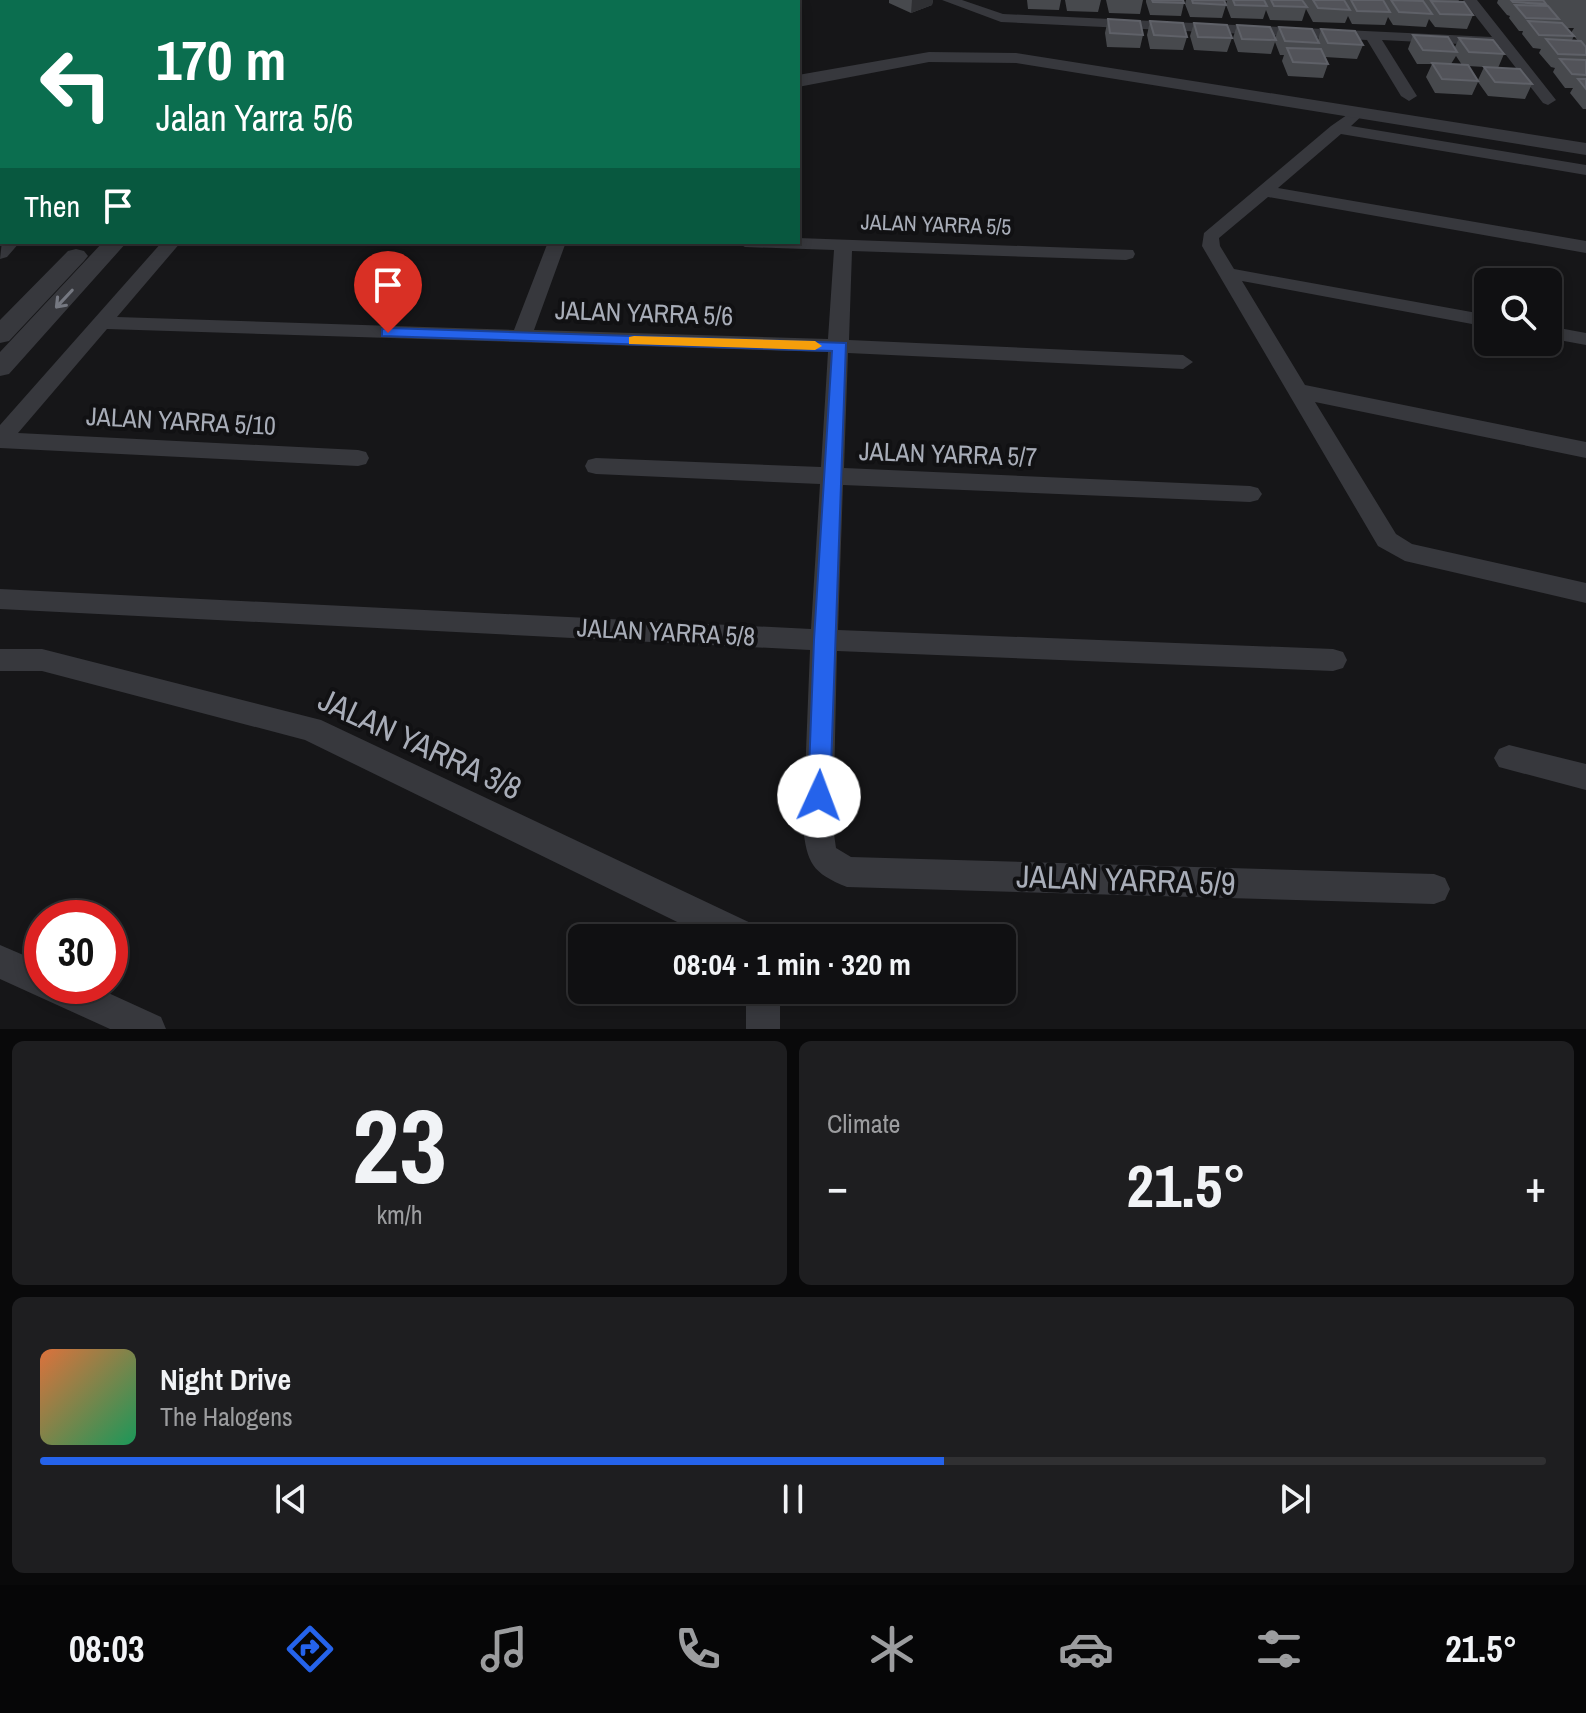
<!DOCTYPE html>
<meta charset="utf-8">
<style>
:root{--surface:#101012;--page:#1e1e20;--text:#f1f3f6;--muted:#9c9d9f;--line:#303032;--accent:#2563eb}
body{margin:0;font-family:"Archivo Narrow",sans-serif;background:var(--page);color:var(--text);height:100vh;display:flex;flex-direction:column;font-size:30px;white-space:nowrap}
*{box-sizing:border-box;margin:0}
p{font-size:26px;color:var(--muted)}
.icon{flex:none;width:44px;height:44px;fill:none;stroke:currentColor;stroke-width:2;stroke-linecap:round;stroke-linejoin:round}
.map{position:relative;height:1029px;overflow:hidden}
.side{display:flex;flex-direction:column;gap:12px;padding:12px;background:#09090a;flex:1}
.side>*{flex:none}
.guide{position:absolute;left:0px;top:0px;width:800px;height:244px;box-shadow:0 4px 12px #0003,0 0 0 2px var(--line);background:#0b6e4f;color:#fff;overflow:hidden}
.fabs{position:absolute;left:1474px;top:268px;display:grid;gap:16px}
.fabs a{display:grid;place-items:center;width:88px;height:88px;border-radius:12px;background:var(--surface);box-shadow:0 4px 12px #0003,0 0 0 2px var(--line);font-size:40px}
.speed{position:absolute;left:24px;top:900px;display:flex;gap:16px;font-size:40px;font-weight:700;text-align:center}
.speed>*{display:grid;place-content:center;width:104px;height:104px;border-radius:50%;background:var(--surface);box-shadow:0 4px 12px #0003,0 0 0 2px var(--line);line-height:1}
.speed .limit{border:12px solid #d22;background:#fff;color:#111}
.pin{position:absolute;display:grid;place-items:center;width:68px;height:68px;color:#fff;margin:-82px -34px;border-radius:50% 50% 50% 0;rotate:-45deg;box-shadow:0 0 8px #0007}
.pin .icon{rotate:45deg}
.me{position:absolute;width:88px;margin:-44px;rotate:2deg;stroke-linejoin:round;filter:drop-shadow(0 0 6px #0008)}
.turn{display:flex;align-items:center;gap:28px;height:168px;padding:0 24px;font-size:36px}
.turn .icon{width:104px;height:104px;stroke-width:2.5}
.turn b{display:block;font-size:56px;line-height:68px}
.then{display:flex;align-items:center;height:76px;padding:0 24px;background:#0003;gap:16px;font-size:30px}
.big{font-size:60px;font-weight:800;line-height:1.1}
.side .tile{flex:1;display:flex;flex-direction:column;justify-content:center;gap:12px;min-width:0;padding:0 28px;border-radius:12px;background:var(--page)}
.side .dial{align-items:center;gap:0}
.dial b{font-size:104px;line-height:1}
.song{display:flex;align-items:center;gap:24px}
.cover{width:96px;height:96px;border-radius:12px;background:linear-gradient(135deg,hsl(20 70% 55%),hsl(150 70% 35%))}
.played{height:8px;border-radius:4px;background:linear-gradient(90deg,var(--accent) 60%,var(--line) 60%)}
.keys{display:flex;justify-content:space-around;direction:ltr}
.heat{display:flex;justify-content:space-between;align-items:center;font-size:44px;direction:ltr}
.side .tiles{flex:1;display:grid;gap:12px;grid-template-columns:1fr 1fr}
.tile:last-child{grid-column:span 2}
.trip{position:absolute;left:568px;top:924px;width:448px;height:80px;border-radius:12px;background:var(--surface);box-shadow:0 4px 12px #0003,0 0 0 2px var(--line);font-weight:800;line-height:80px;text-align:center}
.dock{display:flex;height:128px;justify-content:space-around;align-items:center;background:#060607;color:var(--muted)}
.dock .icon{width:56px;height:56px}
.dock .active{color:var(--accent)}
.dock b{font-size:36px;color:var(--text)}
.map>svg:first-child{display:block}
.green{fill:#1e261f}
.lines{fill:none;stroke-linecap:round;stroke-linejoin:round}
.minor{fill:#37383d;fill-rule:evenodd}
.tertiary{fill:#37383d;fill-rule:evenodd}
.wall{fill:#47494d;fill-rule:evenodd}
.shaded-wall{fill:#2f3033}
.building{fill:#525359;stroke:#5f6168;stroke-width:2}
.oneway{stroke:#757881}
.route{fill:#2563eb;stroke:#184099;stroke-width:2}
.slow{fill:#f59e0b}
.labels{text-anchor:middle;stroke-width:8;stroke-linejoin:round;paint-order:stroke}
.far-street-label{font-size:22px;fill:#a8adb8;stroke:#111113}
.street-label{font-size:26px;fill:#a8adb8;stroke:#111113}
.near-street-label{font-size:32px;fill:#a8adb8;stroke:#111113}
</style>
<div class="map">
<svg width="1586" height="1029" viewBox="0 0 1586 1029">
<rect width="100%" height="100%" fill="#161618"/>
<path class="green" d="M 306,0 L 641,0 L 305,2 Z"/>
<g class="lines">
<path class="minor" d="M 83,0 L 126,0 L 81,2 Z
M 247,0 L 287,0 L 245,2 Z
M 942,0 L 962,0 L 1003,14 L 1492,37 L 1463,0 L 1477,0 L 1556,100 L 1548,105 L 1543,103 L 1499,46 L 1382,40 L 1417,96 L 1409,101 L 1401,96 L 1367,40 L 1001,22 Z
M 0,15 L 2,15 L 2,23 L 0,23 Z
M 1357,108 L 1365,113 L 1351,126 L 1586,165 L 1586,175 L 1341,134 L 1278,188 L 1586,241 L 1586,253 L 1268,197 L 1219,238 L 1220,246 L 1234,269 L 1488,315 L 1488,327 L 1242,281 L 1305,385 L 1586,442 L 1586,458 L 1315,402 L 1396,534 L 1412,544 L 1586,583 L 1586,603 L 1405,561 L 1378,546 L 1202,246 L 1204,233 L 1331,126 Z
M 2,115 L 2,125 L 0,126 L 0,116 Z
M 0,146 L 2,146 L 2,156 L 0,156 Z
M 0,220 L 2,220 L 2,230 L 0,230 Z
M 798,238 L 1133,250 L 1135,254 L 1133,258 L 1126,260 L 852,251 L 849,340 L 1183,355 L 1193,362 L 1183,369 L 848,353 L 844,468 L 1250,486 L 1258,488 L 1262,494 L 1258,500 L 1250,502 L 843,485 L 838,630 L 1333,649 L 1343,652 L 1347,660 L 1343,668 L 1333,671 L 837,651 L 833,827 L 836,848 L 851,857 L 1434,874 L 1445,878 L 1450,889 L 1445,900 L 1434,904 L 847,887 C 812,873 807,863 803,827 L 810,650 L 0,609 L 0,589 L 811,629 L 820,484 L 596,474 L 588,472 L 585,466 L 588,460 L 596,458 L 821,467 L 828,352 L 107,329 L 18,433 L 358,450 L 366,452 L 369,458 L 366,464 L 358,466 L 0,448 L 0,425 L 162,242 L 181,242 L 117,317 L 514,330 L 548,242 L 566,242 L 534,330 L 828,339 L 834,250 L 745,247 L 736,242 L 798,242 Z
M 2,241 L 2,242 L 20,242 L 7,257 L 0,259 Z
M 1548,326 L 1586,333 L 1586,345 L 1548,338 Z
M 0,649 L 42,649 L 321,720 L 757,926 L 761,938 L 710,938 L 305,740 L 42,671 L 0,671 Z
M 1509,745 L 1586,764 L 1586,790 L 1499,767 L 1494,758 L 1499,749 Z
M 0,945 L 42,963 L 42,986 L 93,986 L 161,1017 L 166,1029 L 110,1029 L 0,979 Z
M 746,990 L 780,990 L 780,1029 L 746,1029 Z"/>
<path class="tertiary" d="M 929,52 L 1016,53 L 1586,143 L 1586,155 L 1016,63 L 929,62 L 798,87 L 798,75 Z
M 103,242 L 127,242 L 9,374 L 0,376 L 0,352 Z
M 76,249 L 84,251 L 88,256 L 84,261 L 9,341 L 0,343 L 0,320 L 68,251 Z"/>
</g>
<path class="wall" d="M 889,0 L 933,0 L 932,5 L 911,13 L 889,3 Z
M 1027,0 L 1061,0 L 1059,10 L 1028,9 Z
M 1065,0 L 1101,0 L 1098,12 L 1067,11 Z
M 1106,0 L 1143,0 L 1140,14 L 1109,13 Z
M 1146,0 L 1183,0 L 1184,3 L 1181,16 L 1150,15 L 1146,2 Z
M 1186,0 L 1459,0 L 1458,2 L 1473,15 L 1467,29 L 1435,27 L 1429,19 L 1426,27 L 1393,25 L 1388,17 L 1385,25 L 1352,24 L 1348,16 L 1345,23 L 1313,22 L 1306,9 L 1302,21 L 1270,20 L 1266,10 L 1263,19 L 1231,18 L 1226,5 L 1227,1 L 1224,1 L 1226,5 L 1222,18 L 1190,17 L 1185,4 Z
M 1498,0 L 1586,0 L 1586,109 L 1583,109 L 1570,93 L 1573,88 L 1565,88 L 1553,72 L 1555,68 L 1551,67 L 1539,53 L 1541,49 L 1533,48 L 1522,34 L 1523,31 L 1519,31 L 1509,18 L 1510,16 L 1507,15 L 1497,3 ZM 1566,28 L 1574,28 L 1571,33 L 1578,41 L 1572,40 L 1574,36 Z
M 1108,19 L 1143,35 L 1140,48 L 1107,47 L 1105,33 Z
M 1150,21 L 1187,37 L 1183,50 L 1150,49 L 1147,35 Z
M 1194,23 L 1232,38 L 1227,52 L 1194,50 L 1190,36 Z
M 1237,25 L 1275,39 L 1279,27 L 1318,40 L 1321,29 L 1363,45 L 1357,59 L 1325,57 L 1328,64 L 1323,78 L 1288,76 L 1282,61 L 1284,55 L 1280,55 L 1275,42 L 1271,54 L 1238,52 L 1233,38 Z
M 1413,35 L 1455,47 L 1459,38 L 1504,54 L 1498,68 L 1532,84 L 1525,99 L 1488,96 L 1478,82 L 1472,95 L 1435,93 L 1426,77 L 1432,64 L 1417,64 L 1408,49 ZM 1456,56 L 1462,65 L 1451,64 ZM 1468,66 L 1484,67 L 1478,80 Z"/>
<path class="shaded-wall" d="M 912,0 L 933,0 L 932,5 L 911,13 Z
M 2,41 L 2,65 L 0,67 L 0,44 Z
M 2,99 L 2,115 L 0,116 L 0,100 Z"/>
<path class="building" d="M 1152,0 L 1183,0 L 1184,3 L 1153,2 Z
M 1192,0 L 1224,0 L 1226,5 L 1193,3 Z
M 1233,0 L 1264,0 L 1267,6 L 1235,5 Z
M 1271,0 L 1302,0 L 1307,7 L 1274,6 Z
M 1313,0 L 1344,0 L 1350,10 L 1318,8 Z
M 1351,0 L 1383,0 L 1390,12 L 1357,11 Z
M 1391,0 L 1423,1 L 1432,14 L 1399,12 Z
M 1511,0 L 1543,0 L 1546,4 L 1513,2 Z
M 1431,1 L 1464,2 L 1473,15 L 1440,14 Z
M 1515,5 L 1548,6 L 1559,19 L 1526,18 Z
M 1108,19 L 1140,21 L 1143,35 L 1110,33 Z
M 1150,21 L 1183,23 L 1187,37 L 1154,35 Z
M 1528,21 L 1562,23 L 1574,36 L 1539,35 Z
M 1194,23 L 1227,25 L 1232,38 L 1198,37 Z
M 0,25 L 2,25 L 2,41 L 0,44 Z
M 1237,25 L 1270,27 L 1276,40 L 1242,39 Z
M 1279,27 L 1312,29 L 1319,43 L 1285,41 Z
M 1321,29 L 1355,31 L 1363,45 L 1328,43 Z
M 1413,35 L 1448,37 L 1457,52 L 1423,50 Z
M 1459,38 L 1493,40 L 1504,54 L 1469,52 Z
M 1546,39 L 1581,41 L 1586,47 L 1586,55 L 1558,54 Z
M 1287,48 L 1321,49 L 1328,64 L 1293,62 Z
M 2,56 L 2,99 L 0,100 L 0,59 Z
M 1560,59 L 1586,60 L 1586,75 L 1572,74 Z
M 1432,63 L 1468,65 L 1478,81 L 1442,79 Z
M 1484,67 L 1520,69 L 1532,84 L 1495,82 Z
M 1578,79 L 1586,79 L 1586,89 Z"/>
<defs><path id="oneway-shaft" d="M-6 0H5M1.5-3L5.5 0L1.5 3" fill="none" stroke-width="1.6" stroke-linecap="round" stroke-linejoin="round" transform="scale(2)"/></defs>
<use class="oneway" href="#oneway-shaft" transform="translate(64 299) rotate(133)"/>
<path class="route" d="M 388,328 L 846,343 L 830,796 L 827,803 L 819,806 L 811,803 L 808,796 L 814,640 L 832,351 L 382,336 L 382,329 Z"/>
<path class="slow" d="M 634,336 L 815,341 L 822,346 L 815,350 L 629,344 L 629,337 Z"/>
<g class="labels">
<g class="far-street-label">
<text transform="translate(936 224) rotate(2)" y="8">JALAN YARRA 5/5</text>
</g>
<g class="street-label">
<text transform="translate(644 313) rotate(2)" y="9">JALAN YARRA 5/6</text>
<text transform="translate(181 421) rotate(3)" y="9">JALAN YARRA 5/10</text>
<text transform="translate(948 454) rotate(2)" y="9">JALAN YARRA 5/7</text>
<text transform="translate(666 632) rotate(3)" y="9">JALAN YARRA 5/8</text>
</g>
<g class="near-street-label">
<text transform="translate(420 744) rotate(25)" y="11">JALAN YARRA 3/8</text>
<text transform="translate(1126 880) rotate(2)" y="11">JALAN YARRA 5/9</text>
</g>
</g>
</svg>
<div class="fabs">
<a><svg class="icon" aria-label="search" viewBox="0 0 24 24"><circle cx="10" cy="10" r="6"/><path d="M15 15l6 6"/></svg></a>
</div>
<div class="speed"><div class="limit">30</div></div>
<div class="pin" style="left:388px;top:333px;background:#d93025"><svg class="icon" aria-label="arrive" viewBox="0 0 24 24"><path d="M6 21V4h12l-3 4 3 4H6"/></svg></div>
<svg class="me" style="left:819px;top:796px" viewBox="-20 -20 40 40"><circle r="19" fill="#fff"/><path d="M0-13L10 11 0 6-10 11z" fill="#2563eb"/></svg>
<div class="trip">08:04 · 1 min · 320 m</div>
<div class="guide">
<div class="turn"><svg class="icon" aria-label="left" viewBox="0 0 24 24"><path d="M17 20v-9H6M10 6l-5 5 5 5"/></svg><div><b>170 m</b>Jalan Yarra 5/6</div></div>
<div class="then">Then<svg class="icon" aria-label="arrive" viewBox="0 0 24 24"><path d="M6 21V4h12l-3 4 3 4H6"/></svg></div>
</div>
</div>
<section class="side">
<div class="tiles">
<div class="tile dial"><b>23</b><p>km/h</p></div>
<div class="tile"><p>Climate</p>
<div class="heat"><a>−</a><b class="big">21.5°</b><a>+</a></div>
</div>
<div class="tile">
<div class="song"><i class="cover"></i><div><b>Night Drive</b><p>The Halogens</p></div></div>
<div class="played"></div>
<div class="keys"><svg class="icon" aria-label="previous" viewBox="0 0 24 24"><path d="M18 5L8 12l10 7zM5 5v14"/></svg><svg class="icon" aria-label="pause" viewBox="0 0 24 24"><path d="M8 5v14M16 5v14"/></svg><svg class="icon" aria-label="next" viewBox="0 0 24 24"><path d="M6 5l10 7-10 7zM19 5v14"/></svg></div>
</div>
</div>
</section>
<nav class="dock">
<b>08:03</b>
<svg class="icon active" aria-label="directions" viewBox="0 0 24 24"><path d="M12 3l9 9-9 9-9-9zM9 14v-3h6M13 9l2 2-2 2"/></svg>
<svg class="icon" aria-label="music" viewBox="0 0 24 24"><path d="M9 18V5l10-2v13"/><circle cx="6" cy="18" r="3"/><circle cx="16" cy="16" r="3"/></svg>
<svg class="icon" aria-label="phone" viewBox="0 0 24 24"><path d="M5 4h4l2 5-3 2q2 4 5 5l2-3 5 2v4C11 20 4 13 5 4z"/></svg>
<svg class="icon" aria-label="climate" viewBox="0 0 24 24"><path d="M12 3v18M4 7l16 10M4 17L20 7"/></svg>
<svg class="icon" aria-label="car" viewBox="0 0 24 24"><path d="M5 17H2v-5l4-1 3-4h7l3 4 3 1v5h-3M9 17h6M6 11h13"/><circle cx="7" cy="17" r="2"/><circle cx="17" cy="17" r="2"/></svg>
<svg class="icon" aria-label="filters" viewBox="0 0 24 24"><path d="M4 7h16M4 17h16"/><circle cx="9" cy="7" r="2"/><circle cx="15" cy="17" r="2"/></svg>
<b>21.5°</b>
</nav>
